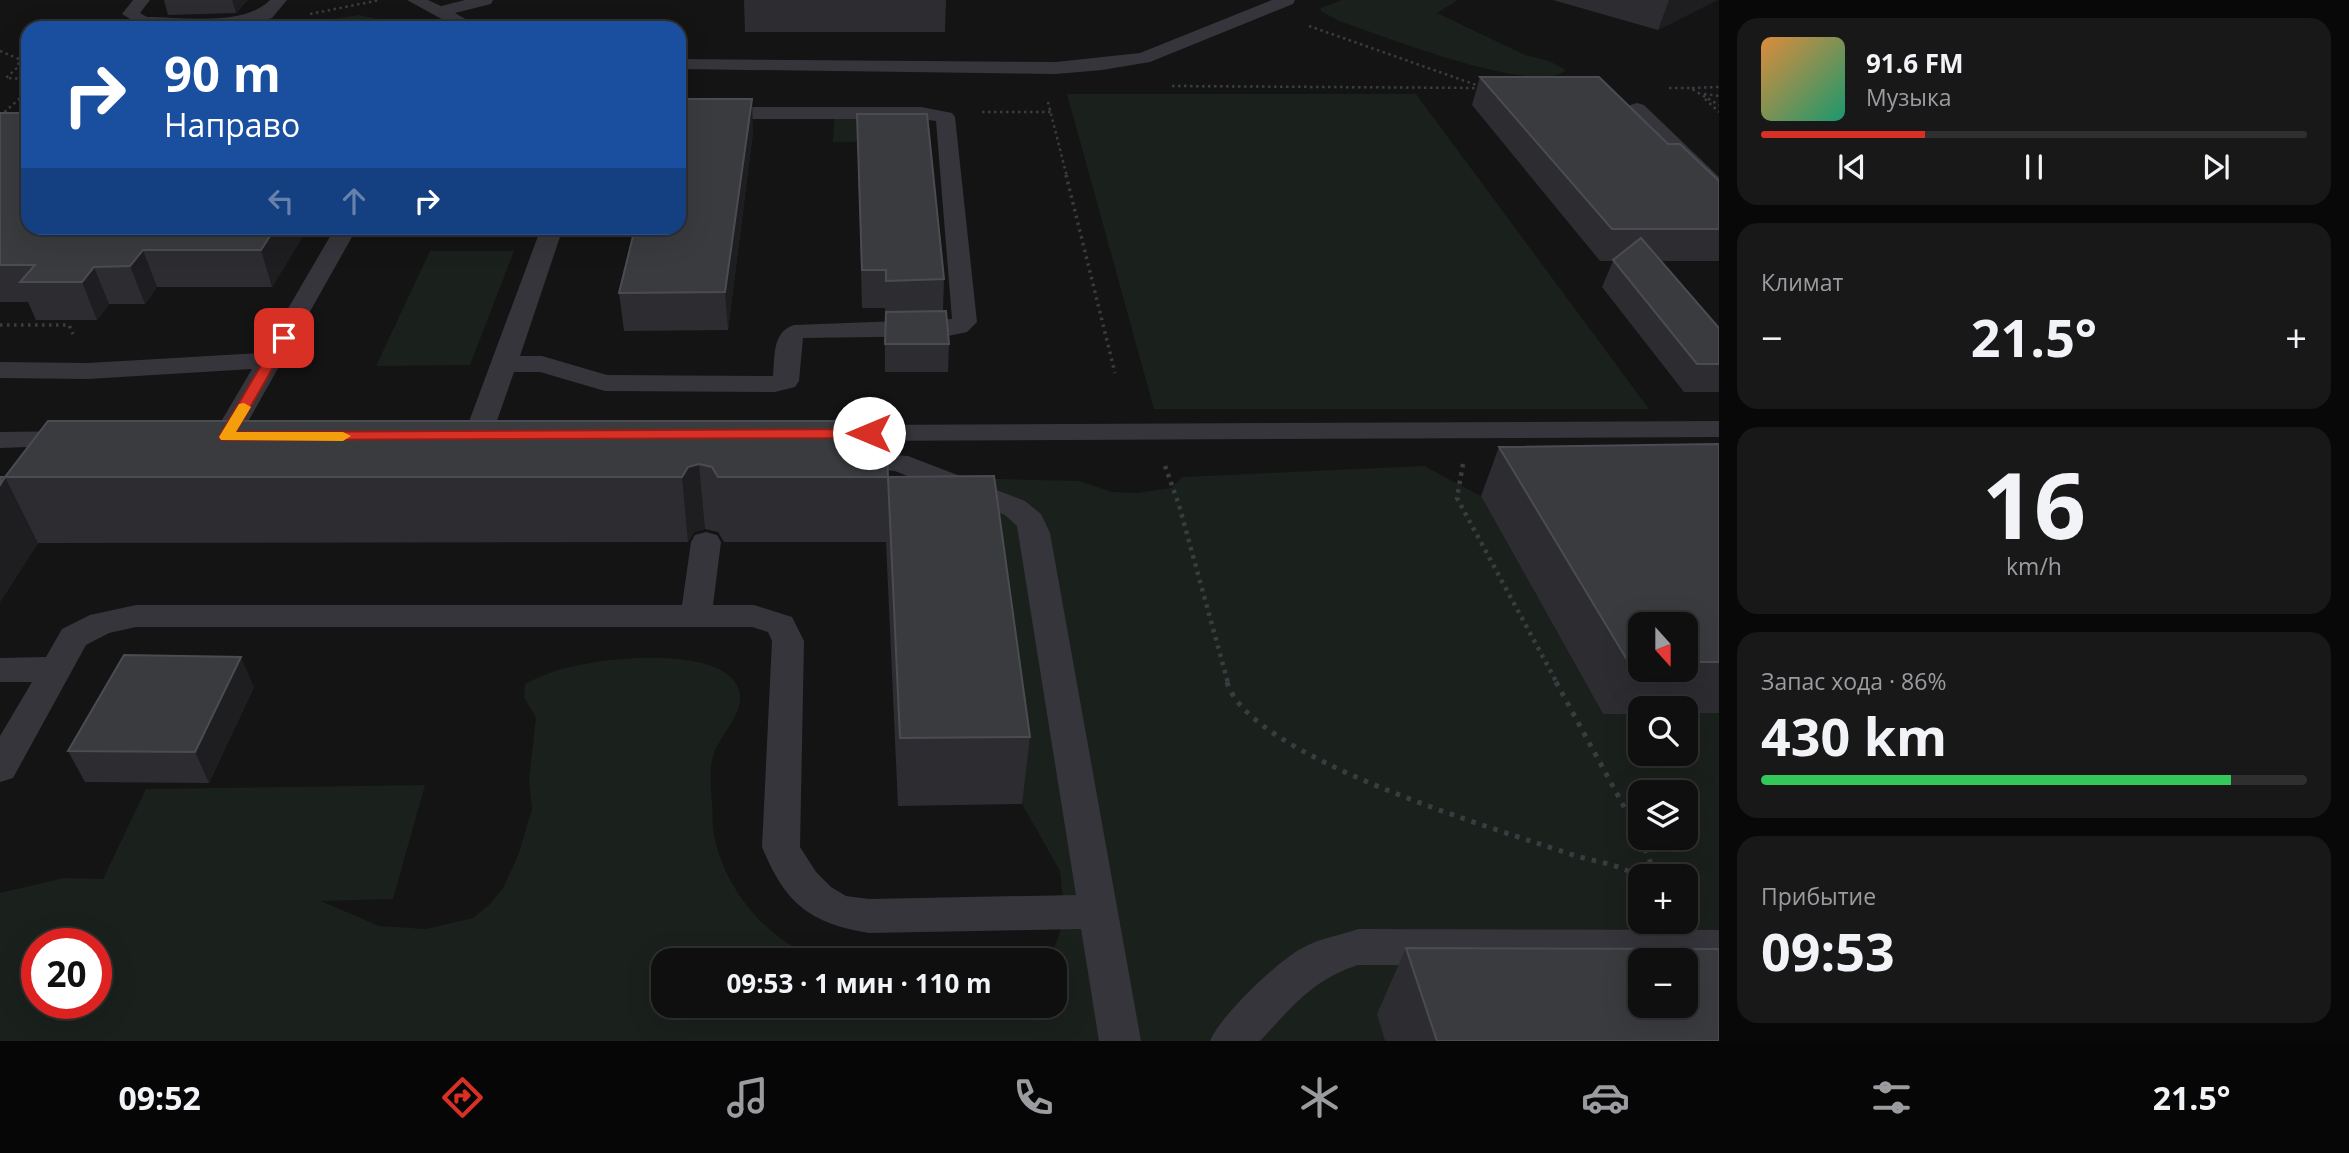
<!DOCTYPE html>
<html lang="ru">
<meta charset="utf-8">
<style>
:root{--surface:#0f0f10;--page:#181819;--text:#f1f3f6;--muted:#9b9c9f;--line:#2f2f30;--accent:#d93025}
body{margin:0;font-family:"Open Sans",sans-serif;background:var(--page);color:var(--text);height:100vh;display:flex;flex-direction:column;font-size:26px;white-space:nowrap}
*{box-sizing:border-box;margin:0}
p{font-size:23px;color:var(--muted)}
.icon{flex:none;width:38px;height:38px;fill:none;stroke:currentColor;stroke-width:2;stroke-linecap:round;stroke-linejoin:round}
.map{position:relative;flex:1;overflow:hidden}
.drawer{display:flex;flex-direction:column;gap:18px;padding:18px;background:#080809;width:630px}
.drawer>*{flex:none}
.top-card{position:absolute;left:21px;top:21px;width:665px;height:214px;border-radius:21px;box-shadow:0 7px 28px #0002,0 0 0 2px var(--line);background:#1a4fa0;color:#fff;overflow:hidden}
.needle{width:46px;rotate:159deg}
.fabs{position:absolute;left:1628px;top:612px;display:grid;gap:14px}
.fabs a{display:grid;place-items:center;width:70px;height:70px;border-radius:14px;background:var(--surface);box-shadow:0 7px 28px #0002,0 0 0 2px var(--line);font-size:35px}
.speed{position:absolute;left:21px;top:928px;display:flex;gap:14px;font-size:35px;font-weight:700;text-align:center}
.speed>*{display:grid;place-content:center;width:91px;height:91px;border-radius:50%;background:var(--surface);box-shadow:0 7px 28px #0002,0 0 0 2px var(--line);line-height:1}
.speed .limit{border:10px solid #d22;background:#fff;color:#111}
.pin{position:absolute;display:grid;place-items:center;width:60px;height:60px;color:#fff;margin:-30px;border-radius:14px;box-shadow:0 4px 10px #0006}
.me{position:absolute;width:77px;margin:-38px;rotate:270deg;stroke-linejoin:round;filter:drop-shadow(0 0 5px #0008)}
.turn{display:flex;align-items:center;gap:24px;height:147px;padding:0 28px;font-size:32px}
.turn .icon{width:91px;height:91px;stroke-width:2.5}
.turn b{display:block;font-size:49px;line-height:60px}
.lanes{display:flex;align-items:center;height:66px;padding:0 28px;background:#0003;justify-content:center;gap:35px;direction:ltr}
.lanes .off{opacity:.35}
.big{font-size:52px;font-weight:700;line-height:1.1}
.drawer .widget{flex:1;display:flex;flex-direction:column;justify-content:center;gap:10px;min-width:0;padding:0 24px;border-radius:21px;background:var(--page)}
.drawer .dial{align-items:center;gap:0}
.dial b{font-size:91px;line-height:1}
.song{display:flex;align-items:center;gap:21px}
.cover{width:84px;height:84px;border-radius:10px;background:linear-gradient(135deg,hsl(30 70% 55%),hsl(160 70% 35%))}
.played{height:7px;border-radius:4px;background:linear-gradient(90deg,var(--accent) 30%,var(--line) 30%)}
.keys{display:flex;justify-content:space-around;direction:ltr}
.heat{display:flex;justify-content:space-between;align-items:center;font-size:38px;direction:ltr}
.charge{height:10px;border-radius:5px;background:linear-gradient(90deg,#34c759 86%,var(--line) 0)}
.trip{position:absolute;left:651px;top:948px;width:416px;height:70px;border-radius:21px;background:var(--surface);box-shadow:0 7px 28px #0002,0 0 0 2px var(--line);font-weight:700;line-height:70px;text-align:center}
.dock{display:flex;height:112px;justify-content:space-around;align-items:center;background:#060606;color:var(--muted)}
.dock .icon{width:49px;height:49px}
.dock .active{color:var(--accent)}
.dock b{font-size:32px;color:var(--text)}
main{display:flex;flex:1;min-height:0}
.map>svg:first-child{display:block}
.green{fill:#1a201b;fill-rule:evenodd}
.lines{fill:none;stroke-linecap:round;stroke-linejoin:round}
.path-far3{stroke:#3b3c42;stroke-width:2.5;stroke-dasharray:2.5 3.5;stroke-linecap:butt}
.path-far2{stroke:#3b3c42;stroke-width:3.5;stroke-dasharray:2.5 4.5;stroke-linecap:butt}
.path-far1{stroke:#3b3c42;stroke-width:4.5;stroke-dasharray:3.5 5;stroke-linecap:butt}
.path{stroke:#3b3c42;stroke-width:5;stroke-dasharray:4.5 7;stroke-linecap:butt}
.lane{fill:#35353b;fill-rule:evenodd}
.wall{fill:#2d2d31;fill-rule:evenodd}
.shaded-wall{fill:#1e1e20}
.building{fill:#3a3b3f;stroke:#4b4c52;stroke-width:2;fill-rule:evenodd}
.route{fill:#d93025;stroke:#8d1f18;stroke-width:2}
.slow{fill:#f59e0b}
</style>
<main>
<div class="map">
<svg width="1719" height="1041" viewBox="0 0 1719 1041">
<rect width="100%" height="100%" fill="#141415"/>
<path class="green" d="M 1342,0 L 1458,0 L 1437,13 L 1525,55 L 1549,61 L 1566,70 C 1535,97 1379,34 1339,21 L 1321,11 L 1321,8 Z
M 359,15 L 397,23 L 406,28 L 274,28 Z
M 1067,94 L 1416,94 L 1649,409 L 1154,409 Z
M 834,119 L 929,119 L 931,141 L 833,142 Z
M 430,251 L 514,251 L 470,365 L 376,366 Z
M 1424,466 L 1481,496 L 1603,714 L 1640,714 L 1640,754 L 1685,754 L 1685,713 L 1719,713 L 1719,1016 L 1378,1014 L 1385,1041 L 0,1041 L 0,893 L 64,878 L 103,879 L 146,789 L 425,785 L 393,899 L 321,901 L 379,926 L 426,929 L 473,918 L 490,904 L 503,888 L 519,853 L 532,809 L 529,780 L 536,718 L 524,697 L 525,684 C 544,674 564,667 585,664 C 618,657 732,646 740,694 C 743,715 719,736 713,756 C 709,771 711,788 712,803 C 713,814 712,825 714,835 C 723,885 765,940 815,956 C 823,959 832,959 841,961 L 663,961 L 663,1006 L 1055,1006 L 1055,961 L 1045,961 L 1053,951 L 1065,919 L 1060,871 L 1022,804 L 989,542 L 873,476 L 1079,481 L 1112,492 L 1137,493 L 1171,488 L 1182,477 ZM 1640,793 L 1685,793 L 1685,838 L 1640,838 ZM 1640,877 L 1685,877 L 1685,922 L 1640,922 ZM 37,943 L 96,943 L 96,1003 L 37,1003 ZM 1640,961 L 1685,961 L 1685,1006 L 1640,1006 Z"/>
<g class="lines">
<path class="path-far3" d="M 310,14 L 380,0
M 1309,26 L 1482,87
M 0,51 L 19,59 L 18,67 L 6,78 L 28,79
M 1172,86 L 1481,88
M 1669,88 L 1690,88 L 1719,105
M 1692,88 L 1719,87
M 1704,94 L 1719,96
M 1705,99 L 1719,112
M 1048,102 L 1067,177
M 982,112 L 1051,112
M 0,116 L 28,91"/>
<path class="path-far2" d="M 1066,175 L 1115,373
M 0,325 L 69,325 L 73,334"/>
<path class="path-far1" d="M 1463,464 L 1457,498 L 1557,683
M 1165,466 L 1179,505 L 1228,683"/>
<path class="path" d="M 1227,682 C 1248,757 1497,829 1570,854 C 1593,862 1620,863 1640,878
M 1556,682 L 1640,836
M 1641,838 L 1656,877"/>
<path class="lane" d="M 133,0 L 150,0 L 140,13 L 147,17 C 182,17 244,27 270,0 L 287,0 L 272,18 L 241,27 L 143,27 L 122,14 Z
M 407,0 L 428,0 L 441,6 L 465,0 L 493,0 L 491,4 L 455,13 L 481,28 L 458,28 Z
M 1272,0 L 1295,0 L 1293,4 L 1150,62 L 1102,70 L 1056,74 L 679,69 L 679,59 L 1056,62 L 1140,53 Z
M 1637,103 L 1644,105 L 1719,177 L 1719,195 L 1711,194 L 1630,113 L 1627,109 L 1630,105 Z
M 679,107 L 921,107 L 952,113 L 955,117 L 977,322 L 967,332 L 948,336 L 803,338 L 799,381 L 795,387 L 775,392 L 605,391 L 540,372 L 514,372 L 492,435 L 488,441 L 478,443 L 468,441 L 464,435 L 541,228 L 563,228 L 520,356 L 542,356 L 607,375 L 773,376 C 775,356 772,332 794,325 L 952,319 L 936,121 L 921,119 L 679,119 Z
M 335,228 L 357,228 L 236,443 L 226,445 L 216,443 L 212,437 L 252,369 L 88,379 L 0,378 L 0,362 L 88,363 L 262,353 Z
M 1719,421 L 1719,437 L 848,441 L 838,439 L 834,433 L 838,427 L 848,425 Z
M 74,431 L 84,433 L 88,439 L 84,445 L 0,448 L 0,432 Z
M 846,451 L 908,456 L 1025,501 L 1041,514 L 1050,533 L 1141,1041 L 1099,1041 L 1081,929 L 869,933 C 809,923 785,903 762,847 L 772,641 L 768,632 L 752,627 L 136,627 L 109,633 L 86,645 L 13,778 L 0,782 L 0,736 L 32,682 L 0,682 L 0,658 L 46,657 L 62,629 L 90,615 L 136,605 L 682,605 L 691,542 L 695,535 L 706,532 L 717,535 L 721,542 L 713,605 L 754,605 L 792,617 L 804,641 L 800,847 L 816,872 L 831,887 L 846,896 L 869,899 L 1076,895 L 1017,526 L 1005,515 L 895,471 L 836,466 L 832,460 L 836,454 Z
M 1358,929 L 1719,930 L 1719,966 L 1685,966 L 1685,961 L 1640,961 L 1640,966 L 1358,965 C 1312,980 1292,1007 1260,1041 L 1210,1041 C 1221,1015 1279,959 1306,946 C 1322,938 1341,935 1358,929 Z"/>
</g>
<path class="wall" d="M 164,0 L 248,0 L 236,13 L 168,15 Z
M 744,0 L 946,0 L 945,32 L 745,32 Z
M 1553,0 L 1717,0 L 1658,30 Z
M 1480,77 L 1668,144 L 1719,181 L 1719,261 L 1661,261 L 1719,328 L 1719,392 L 1684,392 L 1602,287 L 1613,261 L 1600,261 L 1472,105 Z
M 0,113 L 308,228 L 272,287 L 157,287 L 145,304 L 109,304 L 97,320 L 36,320 L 28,302 L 0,302 Z
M 857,114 L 944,279 L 943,311 L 949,344 L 948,372 L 885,372 L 885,308 L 862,308 Z
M 753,132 L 728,330 L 624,331 L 619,293 Z
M 48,421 L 888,477 L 1030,737 L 1022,804 L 898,806 L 886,542 L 724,542 L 718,532 L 705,529 L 694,532 L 688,542 L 38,543 L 0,602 L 5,477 Z
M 1719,446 L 1719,713 L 1685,713 L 1685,709 L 1640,709 L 1640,714 L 1603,714 L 1481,496 L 1499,447 ZM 1640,625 L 1685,625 L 1685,670 L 1640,670 Z
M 254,687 L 209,783 L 85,782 L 68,751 Z
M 1406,948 L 1719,1041 L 1385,1041 L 1377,1014 Z"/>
<path class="shaded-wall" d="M 232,0 L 248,0 L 236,13 Z
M 1669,0 L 1717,0 L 1658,30 Z
M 752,99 L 753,132 L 728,330 L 725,292 Z
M 275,228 L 308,228 L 272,287 L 261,250 Z
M 143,250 L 157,287 L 145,304 L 130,266 Z
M 94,267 L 109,304 L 97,320 L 82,282 Z
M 699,464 L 705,529 L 694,532 L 688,542 L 682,477 L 688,467 Z
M 5,477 L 38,543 L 0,602 L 0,485 Z
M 241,657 L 254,687 L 209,783 L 195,752 Z"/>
<path class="building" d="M 1480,77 L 1599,77 L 1668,144 L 1680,144 L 1719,181 L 1719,229 L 1612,229 Z
M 679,99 L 752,99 L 725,292 L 619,293 L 635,228 L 679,228 Z
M 0,113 L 28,113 L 28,228 L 275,228 L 261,250 L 143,250 L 130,266 L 94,267 L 82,282 L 20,282 L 35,265 L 0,265 Z
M 857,114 L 927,114 L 944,279 L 886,281 L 886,270 L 862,270 Z
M 1641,238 L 1719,328 L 1719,364 L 1697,364 L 1613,260 Z
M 946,311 L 949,344 L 885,344 L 886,312 Z
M 48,421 L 886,421 L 888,477 L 718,477 L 712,467 L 699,464 L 688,467 L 682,477 L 5,477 Z
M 1718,444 L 1719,446 L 1719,662 L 1685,662 L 1685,625 L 1640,625 L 1640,663 L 1629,663 L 1499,447 Z
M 994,476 L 1030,737 L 900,738 L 888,477 Z
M 0,477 L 5,477 L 0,485 Z
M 124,655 L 241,657 L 195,752 L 68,751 Z
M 1406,948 L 1719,949 L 1719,1041 L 1437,1041 ZM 1640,961 L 1685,961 L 1685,1006 L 1640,1006 Z"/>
<path class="route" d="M 284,334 L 290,338 L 236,432 L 869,429 L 877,433 L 869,438 L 221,440 L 219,437 L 277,338 Z"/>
<path class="slow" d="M 244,403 L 251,407 L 236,432 L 343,432 L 351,436 L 343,441 L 221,440 L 219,437 L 239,404 Z"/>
</svg>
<div class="fabs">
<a><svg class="needle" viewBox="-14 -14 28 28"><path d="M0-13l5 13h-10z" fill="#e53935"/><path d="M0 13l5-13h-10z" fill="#9b9c9f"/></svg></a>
<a><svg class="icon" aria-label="search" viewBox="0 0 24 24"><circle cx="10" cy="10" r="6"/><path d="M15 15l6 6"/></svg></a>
<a><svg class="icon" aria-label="layers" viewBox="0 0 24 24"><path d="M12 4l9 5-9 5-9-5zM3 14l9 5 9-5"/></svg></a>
<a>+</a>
<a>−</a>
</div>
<div class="speed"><div class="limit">20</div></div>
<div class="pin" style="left:284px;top:338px;background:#d93025"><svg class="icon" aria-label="arrive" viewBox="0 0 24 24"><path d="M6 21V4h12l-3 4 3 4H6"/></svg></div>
<svg class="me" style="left:869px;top:433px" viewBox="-20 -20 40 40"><circle r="19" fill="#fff"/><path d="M0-13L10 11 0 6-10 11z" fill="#d93025"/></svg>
<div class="trip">09:53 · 1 мин · 110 m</div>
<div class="top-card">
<div class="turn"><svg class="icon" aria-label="right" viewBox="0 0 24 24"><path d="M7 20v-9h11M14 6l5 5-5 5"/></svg><div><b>90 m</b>Направо</div></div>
<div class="lanes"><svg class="icon off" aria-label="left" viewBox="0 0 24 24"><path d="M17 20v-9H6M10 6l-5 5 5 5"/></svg><svg class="icon off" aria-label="ahead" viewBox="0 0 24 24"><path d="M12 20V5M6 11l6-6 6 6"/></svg><svg class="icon" aria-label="right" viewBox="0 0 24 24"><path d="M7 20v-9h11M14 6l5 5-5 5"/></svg></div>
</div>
</div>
<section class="drawer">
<div class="widget">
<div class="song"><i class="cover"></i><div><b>91.6 FM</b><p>Музыка</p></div></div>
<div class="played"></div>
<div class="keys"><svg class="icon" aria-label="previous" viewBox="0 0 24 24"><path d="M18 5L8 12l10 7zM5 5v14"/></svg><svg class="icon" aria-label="pause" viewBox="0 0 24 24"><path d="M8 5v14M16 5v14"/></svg><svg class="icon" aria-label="next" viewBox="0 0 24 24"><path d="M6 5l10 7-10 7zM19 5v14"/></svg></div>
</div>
<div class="widget"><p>Климат</p>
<div class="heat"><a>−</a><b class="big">21.5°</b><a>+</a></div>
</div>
<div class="widget dial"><b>16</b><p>km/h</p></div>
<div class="widget"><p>Запас хода · 86%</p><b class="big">430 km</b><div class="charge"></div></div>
<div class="widget"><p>Прибытие</p><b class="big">09:53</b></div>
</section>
</main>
<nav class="dock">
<b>09:52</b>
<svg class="icon active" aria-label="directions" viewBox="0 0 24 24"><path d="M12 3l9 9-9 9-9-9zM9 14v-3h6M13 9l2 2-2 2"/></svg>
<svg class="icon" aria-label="music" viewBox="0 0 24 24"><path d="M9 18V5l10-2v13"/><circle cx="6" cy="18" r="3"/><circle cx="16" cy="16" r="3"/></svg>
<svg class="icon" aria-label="phone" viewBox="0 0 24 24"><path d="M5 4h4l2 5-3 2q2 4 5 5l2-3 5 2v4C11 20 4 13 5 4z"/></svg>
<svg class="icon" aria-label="climate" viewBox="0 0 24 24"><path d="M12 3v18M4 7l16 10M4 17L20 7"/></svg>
<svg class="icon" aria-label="car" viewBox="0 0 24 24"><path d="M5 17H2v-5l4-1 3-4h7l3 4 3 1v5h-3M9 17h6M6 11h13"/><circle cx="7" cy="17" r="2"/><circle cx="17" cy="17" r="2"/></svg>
<svg class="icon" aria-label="filters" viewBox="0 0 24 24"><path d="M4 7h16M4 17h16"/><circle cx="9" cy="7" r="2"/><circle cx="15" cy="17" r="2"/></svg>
<b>21.5°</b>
</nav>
